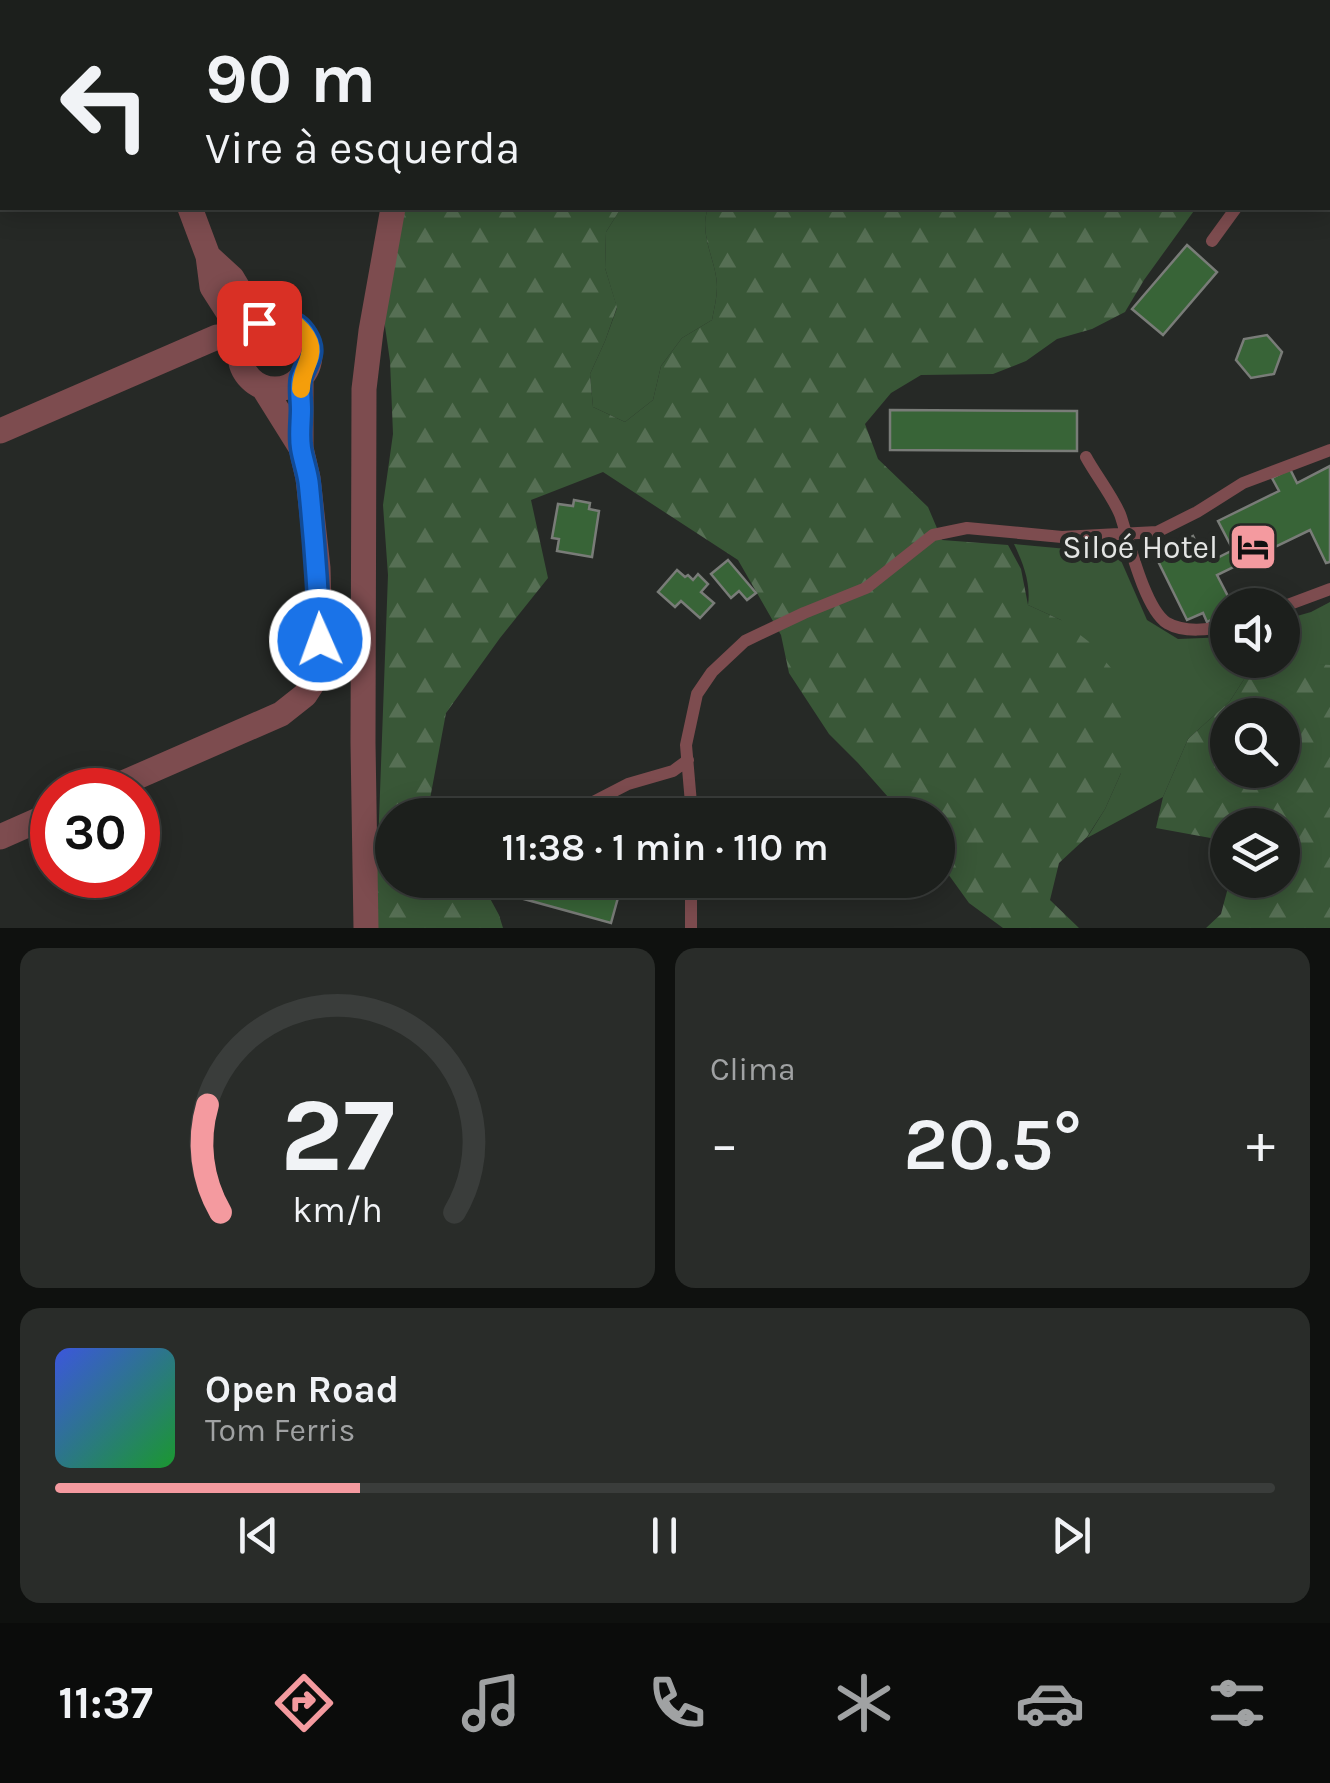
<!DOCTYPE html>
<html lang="pt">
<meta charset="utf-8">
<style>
:root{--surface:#1c1f1c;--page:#292c29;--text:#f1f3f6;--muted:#a0a2a3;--line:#3a3d3b;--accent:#f49a9f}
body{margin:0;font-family:Karla,sans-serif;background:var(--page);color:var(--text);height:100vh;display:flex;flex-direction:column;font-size:38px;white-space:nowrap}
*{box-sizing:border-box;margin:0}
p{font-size:32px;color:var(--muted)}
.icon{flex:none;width:55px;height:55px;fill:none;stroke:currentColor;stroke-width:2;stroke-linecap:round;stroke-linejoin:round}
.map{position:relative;height:928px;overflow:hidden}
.drawer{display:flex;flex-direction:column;gap:20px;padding:20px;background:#0f110f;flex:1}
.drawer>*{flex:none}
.banner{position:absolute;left:0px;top:0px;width:1330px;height:210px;box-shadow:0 5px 25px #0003,0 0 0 2px var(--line);background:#1c1f1c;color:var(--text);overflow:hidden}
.controls{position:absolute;left:1210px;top:588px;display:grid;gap:20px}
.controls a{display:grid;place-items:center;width:90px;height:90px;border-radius:50%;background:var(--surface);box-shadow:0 5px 25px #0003,0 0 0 2px var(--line);font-size:50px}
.speed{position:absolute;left:30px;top:768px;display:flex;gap:20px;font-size:50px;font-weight:700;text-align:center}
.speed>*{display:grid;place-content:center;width:130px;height:130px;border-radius:50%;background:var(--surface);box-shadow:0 5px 25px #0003,0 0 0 2px var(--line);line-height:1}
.speed .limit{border:15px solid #d22;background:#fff;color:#111}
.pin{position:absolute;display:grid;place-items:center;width:85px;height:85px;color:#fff;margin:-42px;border-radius:20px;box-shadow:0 5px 15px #0006}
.me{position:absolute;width:110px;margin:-55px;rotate:358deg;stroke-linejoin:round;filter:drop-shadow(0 0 8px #0008)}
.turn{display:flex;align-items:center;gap:35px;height:210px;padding:0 40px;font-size:45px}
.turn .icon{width:130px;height:130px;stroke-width:2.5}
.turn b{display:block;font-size:70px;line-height:85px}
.big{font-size:75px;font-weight:600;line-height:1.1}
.drawer .widget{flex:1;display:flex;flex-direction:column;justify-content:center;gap:15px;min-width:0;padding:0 35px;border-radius:20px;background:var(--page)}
.drawer .dial{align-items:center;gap:0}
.dial svg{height:260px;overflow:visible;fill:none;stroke:var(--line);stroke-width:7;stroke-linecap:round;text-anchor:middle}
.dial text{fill:var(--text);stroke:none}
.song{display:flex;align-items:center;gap:30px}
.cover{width:120px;height:120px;border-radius:15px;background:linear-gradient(135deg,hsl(230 70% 55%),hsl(130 70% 35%))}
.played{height:10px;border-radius:5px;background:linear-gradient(90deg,var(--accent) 25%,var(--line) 25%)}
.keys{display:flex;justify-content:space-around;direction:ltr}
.heat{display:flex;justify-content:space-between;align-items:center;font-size:55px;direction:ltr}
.drawer .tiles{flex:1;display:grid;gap:20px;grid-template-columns:1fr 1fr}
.widget:last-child{grid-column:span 2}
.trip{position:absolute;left:375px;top:798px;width:580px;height:100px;border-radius:50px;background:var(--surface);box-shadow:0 5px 25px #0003,0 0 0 2px var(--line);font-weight:600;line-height:100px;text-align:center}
.menu{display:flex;height:160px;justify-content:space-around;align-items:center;background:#0b0c0b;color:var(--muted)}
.menu .icon{width:70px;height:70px}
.menu .current{color:var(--accent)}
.menu b{font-size:45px;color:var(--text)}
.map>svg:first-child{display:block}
.grass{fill:#395737}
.forest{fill:url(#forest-firs);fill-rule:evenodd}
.building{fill:#386437;stroke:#797c78;stroke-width:2.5}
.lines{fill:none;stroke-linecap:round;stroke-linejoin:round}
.lane{stroke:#7d4c4f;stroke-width:12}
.street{stroke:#7d4c4f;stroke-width:25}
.route-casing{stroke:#114b97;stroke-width:25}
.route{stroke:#1a73e8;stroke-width:18}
.slow{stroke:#f59e0b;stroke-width:18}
.labels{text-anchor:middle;stroke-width:10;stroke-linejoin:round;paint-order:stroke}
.poi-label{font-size:32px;fill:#e4e5e4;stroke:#262926;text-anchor:end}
</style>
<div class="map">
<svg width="1330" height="928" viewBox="0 0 1330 928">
<defs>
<pattern id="forest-firs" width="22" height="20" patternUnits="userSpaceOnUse" patternTransform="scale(2.5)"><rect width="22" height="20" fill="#395737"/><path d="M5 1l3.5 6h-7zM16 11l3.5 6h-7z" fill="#566f54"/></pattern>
</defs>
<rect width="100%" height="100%" fill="#262926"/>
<path class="grass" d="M 738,0 L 1330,0 L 1330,30 L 1328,33 L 1328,2 L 738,2 Z
M 621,208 L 708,208 C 698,235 717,261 717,287 C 717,298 714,309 712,320 L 682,338 L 661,366 L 653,400 L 625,422 L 593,407 L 590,374 L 605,341 L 617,308 L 605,268 L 606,232 Z
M 1014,544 L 1100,552 L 1119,556 L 1147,620 L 1178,639 L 1227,637 L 1228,660 L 1282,660 L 1283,620 L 1311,612 L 1330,602 L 1330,665 L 1273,664 L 1250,670 L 1230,701 L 1188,739 L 1163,797 L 1087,838 L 1105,809 L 1121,773 L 1061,620 L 1028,605 C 1031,583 1023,563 1014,544 Z"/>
<path class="forest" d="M 480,0 L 738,0 L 738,2 L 663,2 L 654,0 L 653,2 L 480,2 Z
M 399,208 L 621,208 L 606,232 L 605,268 L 617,307 L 605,341 L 590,374 L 593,407 L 625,422 L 653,400 L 661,366 L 682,338 L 712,320 C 714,309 717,298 717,287 C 717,261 698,235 708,208 L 1196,208 L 1144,280 L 1125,312 L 1092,329 L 1057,339 L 1026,361 L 993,374 L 921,375 L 891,393 L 865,424 L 878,459 L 928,507 L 942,540 L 1008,545 L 1021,569 L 1028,605 L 1061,620 L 1088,641 L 1111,668 L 1129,698 L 1131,735 L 1121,773 L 1105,809 L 1087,837 L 1059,863 L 1050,900 L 1079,928 L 1003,928 L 969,903 L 938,860 L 938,815 L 904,815 L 858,763 L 829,734 L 789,673 L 781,635 L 738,560 L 603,472 L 531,500 L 548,578 L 500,638 L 446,713 L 427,815 L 392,815 L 392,880 L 480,880 L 499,915 L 503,928 L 375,928 L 388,575 L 383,505 L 393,434 L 390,361 L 379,285 Z
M 1306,663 L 1330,665 L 1330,928 L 1206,928 L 1221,914 L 1230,880 L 1282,880 L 1282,825 L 1228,825 L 1227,841 L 1156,828 L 1163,797 L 1188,739 L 1230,701 L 1250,670 L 1273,664 ZM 1228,715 L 1282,715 L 1282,770 L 1228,770 Z"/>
<path class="building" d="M 1187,245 L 1217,272 L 1163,335 L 1132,309 Z
M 1267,335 L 1282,352 L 1274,374 L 1251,378 L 1236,360 L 1244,339 Z
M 890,410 L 1077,411 L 1077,451 L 890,450 Z
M 1330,466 L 1330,562 L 1326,563 L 1310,530 L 1217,575 L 1232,604 L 1222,609 L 1224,613 L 1207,622 L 1203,613 L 1187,620 L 1155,555 L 1193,536 L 1197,544 L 1201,541 L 1211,561 L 1233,550 L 1218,521 L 1279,491 L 1272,478 L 1290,469 L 1297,483 Z
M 574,500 L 590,503 L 589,509 L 599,511 L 592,557 L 557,551 L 559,539 L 552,538 L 558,504 L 573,506 Z
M 728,560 L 756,593 L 747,600 L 739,591 L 731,598 L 711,574 Z
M 677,570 L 685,577 L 688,575 L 693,580 L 698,574 L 708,584 L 701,592 L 714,603 L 700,618 L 681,601 L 675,607 L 658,592 Z
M 529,880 L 570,880 L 619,894 L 611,923 L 524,899 Z"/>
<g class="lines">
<path class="lane" d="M 1238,0 L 1245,2
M 1328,16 L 1330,17
M 1328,96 L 1330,94
M 1212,241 L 1236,208
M 1086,457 C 1095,474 1116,501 1121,517 C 1129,542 1145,609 1167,623 C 1184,633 1210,630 1228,625
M 1282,607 L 1330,589
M 568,815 L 628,784 L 673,771 L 688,760
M 692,815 L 686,745 L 697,694 L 712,672 L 745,641 L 804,613 L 866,588 L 933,535 L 967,528 L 1062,537 L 1157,532 L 1197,512 L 1243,483 L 1330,450
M 691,880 L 691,928"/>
<path class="street" d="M 183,2 L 184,0
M 417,2 L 418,0
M 0,127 L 2,125
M 190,208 L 208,256 L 212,287 L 244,337
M 208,256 L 232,278 L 259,323
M240 354a35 35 0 1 1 70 0a35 35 0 1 1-70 0Z
M 263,387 L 301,448
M 0,431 L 217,337 L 229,338 L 241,344
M 107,790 L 281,714 L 305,695 L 316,678 L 320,640 L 318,568 L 308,478 L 301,448 L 301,378
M 0,837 L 52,814
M 366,928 L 363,743 L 364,389 L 371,331 L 393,208"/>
</g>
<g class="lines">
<g class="route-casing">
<path id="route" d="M 259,323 C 275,315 296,318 306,335 C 318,354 306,362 301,378 C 299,387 301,400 301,409 C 301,422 299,435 301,448 C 303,461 308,473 309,486 C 314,537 318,588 320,640"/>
</g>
<use href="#route" class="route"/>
<path class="slow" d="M 295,324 C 326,352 301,361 301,389"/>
</g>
<defs>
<g id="hotel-square" transform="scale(2.5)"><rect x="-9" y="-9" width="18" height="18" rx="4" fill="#f49a9f" stroke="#262926"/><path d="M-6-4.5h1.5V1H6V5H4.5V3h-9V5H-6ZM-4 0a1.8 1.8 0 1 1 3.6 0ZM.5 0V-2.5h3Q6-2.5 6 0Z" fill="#111"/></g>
</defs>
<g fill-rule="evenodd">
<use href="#hotel-square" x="1253" y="547"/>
</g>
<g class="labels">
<g class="poi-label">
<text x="1218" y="558">Siloé Hotel</text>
</g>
</g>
</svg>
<div class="controls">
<a><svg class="icon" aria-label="sound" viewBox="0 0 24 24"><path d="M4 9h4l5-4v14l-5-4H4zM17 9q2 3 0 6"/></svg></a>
<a><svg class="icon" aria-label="search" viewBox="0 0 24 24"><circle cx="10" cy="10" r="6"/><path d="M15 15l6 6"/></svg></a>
<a><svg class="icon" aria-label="layers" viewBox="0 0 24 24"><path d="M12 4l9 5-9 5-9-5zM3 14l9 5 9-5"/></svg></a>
</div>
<div class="speed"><div class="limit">30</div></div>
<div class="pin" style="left:259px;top:323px;background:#d93025"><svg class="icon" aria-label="arrive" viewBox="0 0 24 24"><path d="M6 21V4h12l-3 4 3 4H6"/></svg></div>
<svg class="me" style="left:320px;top:640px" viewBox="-20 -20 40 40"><circle r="17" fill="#1a73e8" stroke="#fff" stroke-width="3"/><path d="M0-11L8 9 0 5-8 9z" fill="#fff"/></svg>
<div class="trip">11:38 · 1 min · 110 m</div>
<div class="banner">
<div class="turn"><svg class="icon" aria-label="left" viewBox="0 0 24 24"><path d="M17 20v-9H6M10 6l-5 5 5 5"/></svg><div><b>90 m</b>Vire à esquerda</div></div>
</div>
</div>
<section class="drawer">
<div class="tiles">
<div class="widget dial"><svg viewBox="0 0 100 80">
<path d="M14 69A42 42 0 1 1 86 69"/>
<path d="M14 69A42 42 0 0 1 10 36" stroke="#f49a9f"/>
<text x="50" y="56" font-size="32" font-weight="700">27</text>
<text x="50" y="72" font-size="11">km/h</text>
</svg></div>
<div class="widget"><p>Clima</p>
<div class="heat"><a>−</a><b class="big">20.5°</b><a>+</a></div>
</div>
<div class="widget">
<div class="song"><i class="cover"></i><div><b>Open Road</b><p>Tom Ferris</p></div></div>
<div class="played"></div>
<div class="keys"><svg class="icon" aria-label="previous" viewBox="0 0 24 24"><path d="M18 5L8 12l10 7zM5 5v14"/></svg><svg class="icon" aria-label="pause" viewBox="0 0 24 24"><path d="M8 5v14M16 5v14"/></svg><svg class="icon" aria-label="next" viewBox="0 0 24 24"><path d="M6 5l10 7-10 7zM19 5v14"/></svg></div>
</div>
</div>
</section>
<nav class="menu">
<b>11:37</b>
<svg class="icon current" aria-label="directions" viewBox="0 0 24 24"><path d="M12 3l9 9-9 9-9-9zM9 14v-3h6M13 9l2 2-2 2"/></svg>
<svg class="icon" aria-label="music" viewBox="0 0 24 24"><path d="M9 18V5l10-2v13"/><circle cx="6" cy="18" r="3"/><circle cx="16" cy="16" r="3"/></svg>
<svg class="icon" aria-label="phone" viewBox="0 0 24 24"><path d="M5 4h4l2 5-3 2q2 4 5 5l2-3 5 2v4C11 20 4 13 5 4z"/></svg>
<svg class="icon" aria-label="climate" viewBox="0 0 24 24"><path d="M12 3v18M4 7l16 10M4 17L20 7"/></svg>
<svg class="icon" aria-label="car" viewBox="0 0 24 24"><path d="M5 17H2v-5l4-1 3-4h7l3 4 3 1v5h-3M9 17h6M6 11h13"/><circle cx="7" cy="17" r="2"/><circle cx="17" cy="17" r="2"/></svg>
<svg class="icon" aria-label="filters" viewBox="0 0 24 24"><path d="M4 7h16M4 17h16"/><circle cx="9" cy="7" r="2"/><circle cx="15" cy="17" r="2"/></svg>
</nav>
